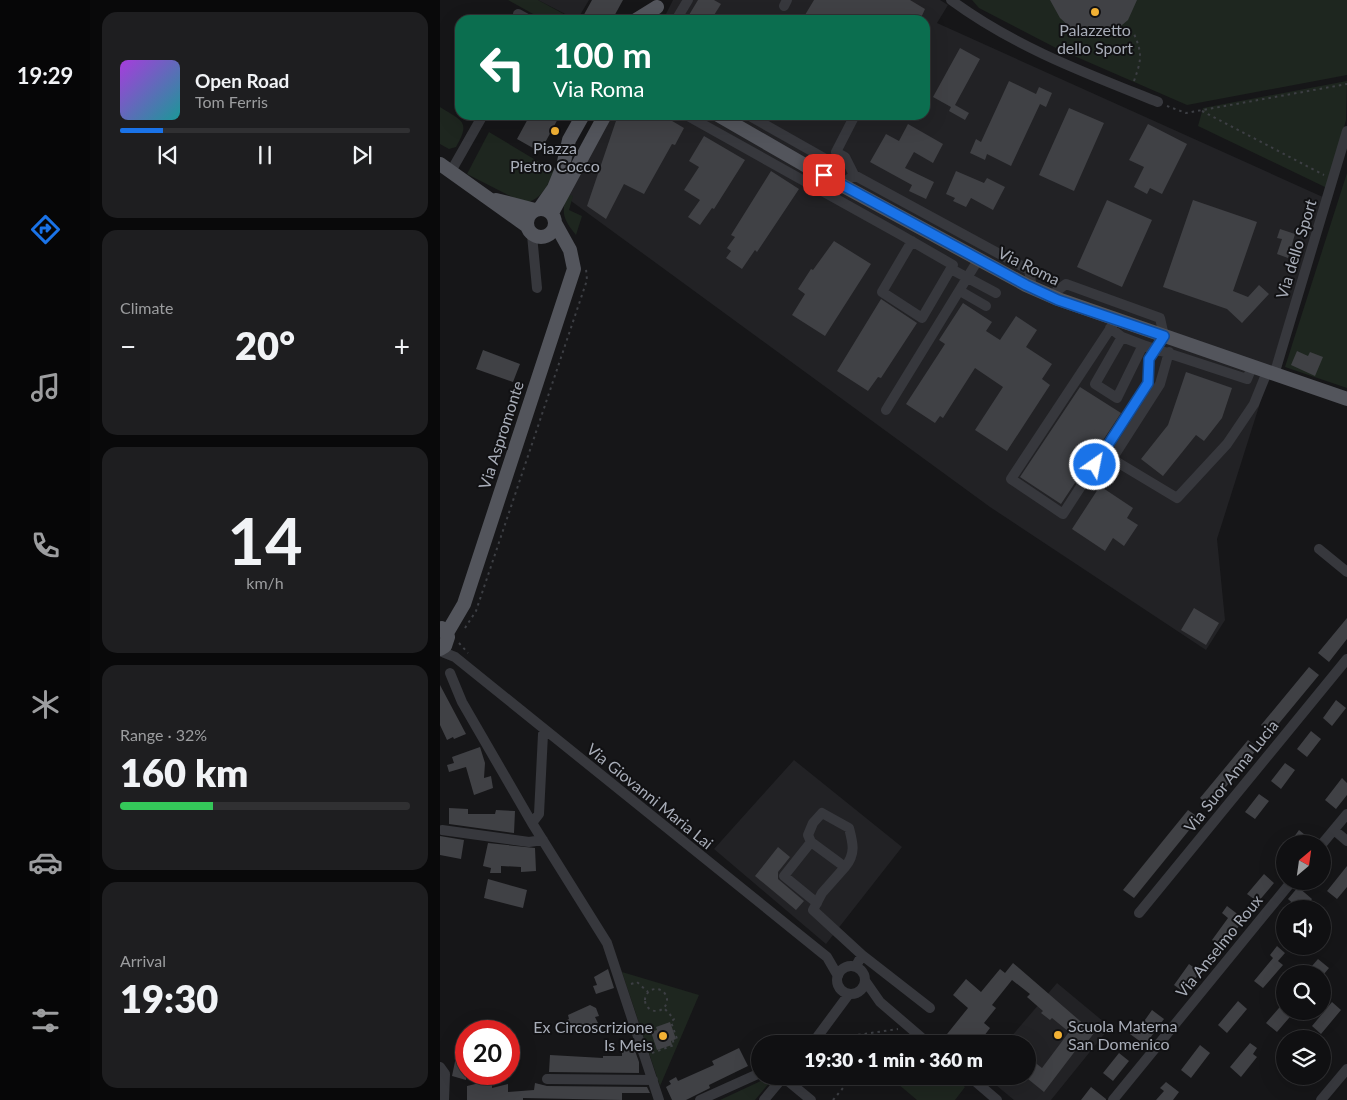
<!DOCTYPE html>
<meta charset="utf-8">
<style>
:root{--surface:#101012;--page:#1e1e20;--text:#f1f3f6;--muted:#9c9d9f;--line:#303032;--accent:#1a73e8}
body{margin:0;font-family:Lato,sans-serif;background:var(--page);color:var(--text);height:100vh;display:flex;flex-direction:column;font-size:19px;white-space:nowrap}
*{box-sizing:border-box;margin:0}
p{font-size:16px;color:var(--muted)}
.icon{flex:none;width:28px;height:28px;fill:none;stroke:currentColor;stroke-width:2;stroke-linecap:round;stroke-linejoin:round}
.map{position:relative;flex:1;overflow:hidden}
.side{display:flex;flex-direction:column;gap:12px;padding:12px;background:#09090a;width:350px}
.side>*{flex:none}
.top-card{position:absolute;left:15px;top:15px;width:475px;height:105px;border-radius:15px;box-shadow:0 5px 20px #0002,0 0 0 1px var(--line);background:#0b6e4f;color:#fff;overflow:hidden}
.needle{width:32px;rotate:29deg}
.tools{position:absolute;left:836px;top:835px;display:grid;gap:10px}
.tools a{display:grid;place-items:center;width:55px;height:55px;border-radius:50%;background:var(--surface);box-shadow:0 5px 20px #0002,0 0 0 1px var(--line);font-size:25px}
.speed{position:absolute;left:15px;top:1020px;display:flex;gap:10px;font-size:25px;font-weight:700;text-align:center}
.speed>*{display:grid;place-content:center;width:65px;height:65px;border-radius:50%;background:var(--surface);box-shadow:0 5px 20px #0002,0 0 0 1px var(--line);line-height:1}
.speed .limit{border:8px solid #d22;background:#fff;color:#111}
.pin{position:absolute;display:grid;place-items:center;width:42px;height:42px;color:#fff;margin:-21px;border-radius:10px;box-shadow:0 2px 8px #0006}
.me{position:absolute;width:55px;margin:-28px;rotate:33deg;stroke-linejoin:round;filter:drop-shadow(0 0 4px #0008)}
.turn{display:flex;align-items:center;gap:18px;height:105px;padding:0 15px;font-size:22px}
.turn .icon{width:65px;height:65px;stroke-width:2.5}
.turn b{display:block;font-size:35px;line-height:42px}
.big{font-size:38px;font-weight:800;line-height:1.1}
.side .card{flex:1;display:flex;flex-direction:column;justify-content:center;gap:8px;min-width:0;padding:0 18px;border-radius:15px;background:var(--page)}
.side .dial{align-items:center;gap:0}
.dial b{font-size:65px;line-height:1}
.song{display:flex;align-items:center;gap:15px}
.cover{width:60px;height:60px;border-radius:8px;background:linear-gradient(135deg,hsl(280 70% 55%),hsl(180 70% 35%))}
.played{height:5px;border-radius:2px;background:linear-gradient(90deg,var(--accent) 15%,var(--line) 15%)}
.keys{display:flex;justify-content:space-around;direction:ltr}
.heat{display:flex;justify-content:space-between;align-items:center;font-size:28px;direction:ltr}
.charge{height:8px;border-radius:4px;background:linear-gradient(90deg,#34c759 32%,var(--line) 0)}
.trip{position:absolute;left:311px;top:1035px;width:285px;height:50px;border-radius:25px;background:var(--surface);box-shadow:0 5px 20px #0002,0 0 0 1px var(--line);font-weight:800;line-height:50px;text-align:center}
main{display:flex;flex:1;min-height:0}
.tab-bar{display:flex;flex-direction:column;width:90px;justify-content:space-around;align-items:center;background:#060607;color:var(--muted)}
.tab-bar .icon{width:35px;height:35px}
.tab-bar .selected{color:var(--accent)}
.tab-bar b{font-size:22px;color:var(--text)}
.map>svg:first-child{display:block}
.built{fill:#222225}
.green{fill:#1e261f}
.building{fill:#404145}
.lines{fill:none;stroke-linecap:round;stroke-linejoin:round}
.path{stroke:#3d3f44;stroke-width:2;stroke-dasharray:2.5 4;stroke-linecap:butt}
.minor{stroke:#37383d;stroke-width:10}
.major{stroke:#53555c;stroke-width:14}
.route-casing{stroke:#114b97;stroke-width:12}
.route{stroke:#1a73e8;stroke-width:9}
.poi-dot{fill:#f2b134;stroke:#111113;stroke-width:2}
.labels{text-anchor:middle;stroke-width:4;stroke-linejoin:round;paint-order:stroke}
.poi-label{font-size:16px;fill:#a8adb8;stroke:#111113}
.street-label{font-size:16px;fill:#a8adb8;stroke:#111113}
</style>
<main>
<nav class="tab-bar">
<b>19:29</b>
<svg class="icon selected" aria-label="directions" viewBox="0 0 24 24"><path d="M12 3l9 9-9 9-9-9zM9 14v-3h6M13 9l2 2-2 2"/></svg>
<svg class="icon" aria-label="music" viewBox="0 0 24 24"><path d="M9 18V5l10-2v13"/><circle cx="6" cy="18" r="3"/><circle cx="16" cy="16" r="3"/></svg>
<svg class="icon" aria-label="phone" viewBox="0 0 24 24"><path d="M5 4h4l2 5-3 2q2 4 5 5l2-3 5 2v4C11 20 4 13 5 4z"/></svg>
<svg class="icon" aria-label="climate" viewBox="0 0 24 24"><path d="M12 3v18M4 7l16 10M4 17L20 7"/></svg>
<svg class="icon" aria-label="car" viewBox="0 0 24 24"><path d="M5 17H2v-5l4-1 3-4h7l3 4 3 1v5h-3M9 17h6M6 11h13"/><circle cx="7" cy="17" r="2"/><circle cx="17" cy="17" r="2"/></svg>
<svg class="icon" aria-label="filters" viewBox="0 0 24 24"><path d="M4 7h16M4 17h16"/><circle cx="9" cy="7" r="2"/><circle cx="15" cy="17" r="2"/></svg>
</nav>
<section class="side">
<div class="card">
<div class="song"><i class="cover"></i><div><b>Open Road</b><p>Tom Ferris</p></div></div>
<div class="played"></div>
<div class="keys"><svg class="icon" aria-label="previous" viewBox="0 0 24 24"><path d="M18 5L8 12l10 7zM5 5v14"/></svg><svg class="icon" aria-label="pause" viewBox="0 0 24 24"><path d="M8 5v14M16 5v14"/></svg><svg class="icon" aria-label="next" viewBox="0 0 24 24"><path d="M6 5l10 7-10 7zM19 5v14"/></svg></div>
</div>
<div class="card"><p>Climate</p>
<div class="heat"><a>−</a><b class="big">20°</b><a>+</a></div>
</div>
<div class="card dial"><b>14</b><p>km/h</p></div>
<div class="card"><p>Range · 32%</p><b class="big">160 km</b><div class="charge"></div></div>
<div class="card"><p>Arrival</p><b class="big">19:30</b></div>
</section>
<div class="map">
<svg width="907" height="1100" viewBox="0 0 907 1100">
<rect width="100%" height="100%" fill="#161618"/>
<path class="built" d="M 98,0 L 149,0 L 137,20 Z
M 233,0 L 500,0 L 508,5 L 497,23 L 885,198 L 777,539 L 785,620 L 766,650 L 550,507 L 127,198 L 171,115 L 485,115 L 485,20 L 223,20 Z
M 354,760 L 462,847 L 386,944 L 274,849 Z
M 617,983 L 670,1027 L 611,1100 L 574,1100 L 545,1076 L 588,1076 L 588,1044 L 565,1044 Z"/>
<path class="green" d="M 68,0 L 98,0 L 131,18 L 104,20 Z
M 532,0 L 907,0 L 907,75 L 747,105 L 616,48 L 539,8 Z
M 907,81 L 906,120 L 887,188 L 758,126 L 763,108 Z
M 0,107 C 22,121 31,121 16,147 L 9,149 L 0,144 Z
M 49,132 L 114,171 C 107,186 102,200 84,203 L 27,174 Z
M 907,173 L 907,388 L 845,367 Z
M 127,194 L 133,196 L 129,210 L 142,216 L 136,235 C 123,219 121,213 127,194 Z
M 182,972 L 259,995 L 220,1086 Z
M 464,1076 L 513,1076 L 525,1087 L 515,1100 L 477,1100 L 458,1084 Z
M 327,1078 L 330,1082 L 315,1100 L 280,1100 Z"/>
<path class="building" d="M 152,0 L 183,0 L 172,20 L 141,20 Z
M 258,0 L 274,0 L 281,4 L 271,20 L 246,20 Z
M 374,0 L 470,0 L 485,9 L 480,20 L 362,20 Z
M 610,0 L 697,0 L 688,20 L 676,30 L 661,34 L 646,34 L 631,28 L 620,18 Z
M 520,48 L 540,59 L 515,105 L 529,113 L 525,120 L 509,111 L 511,107 L 493,97 Z
M 569,81 L 596,94 L 599,87 L 612,93 L 606,107 L 600,104 L 571,166 L 547,154 L 545,160 L 530,153 L 536,139 L 541,142 Z
M 629,108 L 664,123 L 634,191 L 599,175 Z
M 90,115 L 120,115 L 100,152 L 77,139 Z
M 178,115 L 222,115 L 244,128 L 235,145 L 232,144 L 204,194 L 184,184 L 166,219 L 147,206 Z
M 468,124 L 503,144 L 493,163 L 474,152 L 465,168 L 494,182 L 486,199 L 469,191 L 472,185 L 430,162 L 446,134 L 459,141 Z
M 708,124 L 747,144 L 722,194 L 710,188 L 707,194 L 694,187 L 704,167 L 689,160 Z
M 264,136 L 305,160 L 274,209 L 272,208 L 260,225 L 248,217 L 260,200 L 244,190 L 259,167 L 249,161 Z
M 331,171 L 359,189 L 317,252 L 315,250 L 302,269 L 286,258 L 291,251 L 287,248 L 295,237 L 291,235 Z
M 516,171 L 544,183 L 547,178 L 565,187 L 553,210 L 531,198 L 526,207 L 513,201 L 515,198 L 506,194 Z
M 667,200 L 712,220 L 682,287 L 637,267 Z
M 753,200 L 817,222 L 793,291 L 808,297 L 819,285 L 829,294 L 802,323 L 787,309 L 723,287 Z
M 840,229 L 855,234 L 848,258 L 837,254 L 842,239 L 837,238 Z
M 394,241 L 431,264 L 385,336 L 352,315 L 365,294 L 358,289 L 371,269 L 373,270 Z
M 441,299 L 477,323 L 441,378 L 438,377 L 428,391 L 397,371 Z
M 523,303 L 552,322 L 546,331 L 560,340 L 576,316 L 597,330 L 586,347 L 612,364 L 602,379 L 610,385 L 567,451 L 535,430 L 563,387 L 535,368 L 503,418 L 500,416 L 495,423 L 466,404 L 505,344 L 499,340 Z
M 43,350 L 80,364 L 73,382 L 36,369 Z
M 857,351 L 868,356 L 870,352 L 883,357 L 875,376 L 851,365 Z
M 746,372 L 792,388 L 782,418 L 764,441 L 756,435 L 723,476 L 701,459 L 728,425 Z
M 640,387 L 681,413 L 621,504 L 580,477 Z
M 660,486 L 693,508 L 687,518 L 698,525 L 684,546 L 673,538 L 665,551 L 632,529 Z
M 754,608 L 779,623 L 766,645 L 741,630 Z
M 907,618 L 907,639 L 889,662 L 878,653 Z
M 869,667 L 879,675 L 831,733 L 821,725 Z
M 0,685 L 26,734 L 14,739 L 13,737 L 7,740 L 0,725 Z
M 896,700 L 906,708 L 892,726 L 883,718 Z
M 871,731 L 881,739 L 867,757 L 857,749 Z
M 808,740 L 818,748 L 770,806 L 760,798 Z
M 40,747 L 45,763 L 44,778 L 51,776 L 53,788 L 34,795 L 26,767 L 9,772 L 7,765 L 14,763 L 12,757 Z
M 845,763 L 855,770 L 841,789 L 831,781 Z
M 902,778 L 907,783 L 907,795 L 896,809 L 885,800 Z
M 819,794 L 829,801 L 815,819 L 805,812 Z
M 9,808 L 28,809 L 28,814 L 55,814 L 56,810 L 75,811 L 74,833 L 9,824 Z
M 748,810 L 759,818 L 694,898 L 683,890 Z
M 859,830 L 870,839 L 867,844 L 849,844 Z
M 0,836 L 24,840 L 21,859 L 0,855 Z
M 48,843 L 95,848 L 96,871 L 81,872 L 81,867 L 61,866 L 61,873 L 50,873 L 51,868 L 43,866 Z
M 338,847 L 350,857 L 338,872 L 338,879 L 364,901 L 356,910 L 315,876 Z
M 907,866 L 907,887 L 897,899 L 887,891 Z
M 824,874 L 834,883 L 818,902 L 807,894 Z
M 48,879 L 87,890 L 83,908 L 44,898 Z
M 858,887 L 872,899 L 870,902 L 878,909 L 859,909 L 848,899 Z
M 787,906 L 804,919 L 783,948 L 772,940 L 788,918 L 782,913 Z
M 837,946 L 845,953 L 838,961 L 843,965 L 823,988 L 814,981 L 833,958 L 830,955 Z
M 878,959 L 889,968 L 884,974 L 865,974 Z
M 573,963 L 654,1033 L 645,1045 L 642,1042 L 604,1092 L 588,1079 L 588,1057 L 602,1068 L 629,1032 L 612,1018 L 610,1020 L 601,1013 L 603,1011 L 587,997 L 590,994 L 572,980 L 552,1005 L 556,1008 L 544,1023 L 550,1028 L 538,1044 L 499,1044 L 528,1008 L 513,995 L 526,979 L 541,992 L 560,969 L 565,973 Z
M 749,964 L 760,972 L 745,993 L 734,985 Z
M 168,969 L 174,988 L 156,994 L 153,986 L 157,985 L 154,977 Z
M 798,1001 L 807,1009 L 787,1033 L 778,1025 Z
M 845,1001 L 845,1011 L 855,1011 L 837,1032 L 826,1023 Z
M 892,1002 L 901,1010 L 881,1034 L 872,1026 Z
M 150,1005 L 156,1008 L 159,1016 L 155,1017 L 158,1023 L 127,1035 L 123,1022 L 129,1019 L 128,1015 Z
M 712,1010 L 724,1019 L 705,1045 L 690,1034 L 697,1025 L 700,1027 Z
M 230,1022 L 236,1039 L 231,1041 L 232,1045 L 217,1050 L 211,1032 L 217,1030 L 216,1027 Z
M 810,1043 L 817,1048 L 813,1054 L 817,1057 L 801,1077 L 790,1067 Z
M 760,1045 L 770,1053 L 751,1078 L 741,1070 Z
M 18,1047 L 26,1048 L 26,1080 L 12,1076 Z
M 182,1047 L 194,1048 L 199,1062 L 199,1073 L 109,1072 L 110,1055 L 163,1058 L 163,1056 L 182,1056 Z
M 299,1048 L 308,1066 L 269,1085 L 270,1088 L 246,1100 L 232,1100 L 226,1087 L 231,1084 L 229,1081 L 236,1077 L 238,1081 L 274,1065 L 272,1061 Z
M 679,1053 L 689,1061 L 673,1081 L 663,1073 Z
M 52,1080 L 52,1088 L 68,1084 L 68,1092 L 94,1090 L 95,1083 L 107,1086 L 207,1087 L 210,1093 L 182,1093 L 182,1100 L 83,1098 L 83,1100 L 27,1100 L 27,1086 Z
M 726,1082 L 739,1092 L 733,1100 L 716,1100 L 724,1091 L 720,1088 Z
M 651,1087 L 666,1099 L 666,1100 L 641,1100 Z"/>
<g class="lines">
<path class="path" d="M 694,81 C 701,61 703,54 694,34
M 727,106 L 746,113 L 907,84
M 762,111 L 884,175
M 25,628 L 36,611 L 147,280 L 146,269
M 19,643 L 28,653
M 191,984 L 197,982 L 208,992
M205 1000a11 11 0 1 1 22 0a11 11 0 1 1-22 0Z
M 387,1044 L 417,1035 L 458,1029
M 436,1044 L 441,1032
M 212,1053 L 234,1045 L 233,1041 L 237,1039 L 231,1022 L 234,1019 L 224,1008
M 393,1100 L 413,1076"/>
<path class="minor" d="M 511,0 C 575,47 645,73 718,102
M 344,6 L 347,0
M 78,14 L 89,20
M 236,20 L 248,0
M 246,115 L 461,235 L 513,265 L 482,318 L 442,292 L 472,241
M 308,115 L 384,158 L 384,175
M 10,173 L 43,115
M 414,175 L 405,157 L 396,152 L 415,115
M 401,185 L 414,175 L 589,270 L 592,288
M 92,235 L 97,288
M 511,269 L 556,293
M 520,291 L 546,306
M 610,296 L 626,284 L 720,318 L 724,336 L 709,359 L 708,383 L 623,514 L 571,479 L 676,320
M 670,328 L 682,337 L 655,384 L 677,398 L 703,345 L 807,379 L 812,367
M 682,337 L 703,345
M 729,352 L 720,384 L 672,459 L 737,498 L 787,444 L 814,404 L 827,372
M 834,375 L 907,131
M 446,410 L 538,260
M 879,549 L 907,572
M 0,651 L 15,657 L 387,957 L 398,976
M 10,673 L 22,702 L 92,823
M 106,731 L 103,734 L 99,814 L 92,823 L 167,943 L 219,1100
M 2,830 L 89,842 L 103,840
M 894,830 L 907,841
M 371,842 L 344,876 L 377,903
M 882,844 L 907,814
M 405,867 L 371,842 L 368,835 L 373,823 L 382,813 L 409,828 C 413,843 416,854 405,867 L 382,893 L 373,910 L 422,955 L 416,966
M 699,913 L 907,659
M 422,955 L 490,1008
M397 980a14 14 0 1 1 28 0a14 14 0 1 1-28 0Z
M 426,982 L 440,1002 L 489,1044
M 372,1044 L 409,994
M 0,1067 L 5,1074 L 4,1100
M 529,1076 L 557,1100
M 343,1077 L 371,1100
M 107,1079 L 213,1080
M 260,1100 L 320,1073
M 324,1100 L 344,1076
M 673,1100 L 852,881
M 881,1100 L 907,1069"/>
<path class="major" d="M 196,20 L 217,7
M 278,115 L 363,164 L 586,285 L 618,299 L 907,399
M 0,164 L 87,226
M 56,200 L 95,210
M 100,208 L 114,188 L 123,166 L 129,140 L 143,115
M87 223a14 14 0 1 1 28 0a14 14 0 1 1-28 0Z
M 112,213 L 165,115
M 7,633 L 24,604 L 134,269 L 130,250 L 115,223
M 0,649 L 5,646 L 8,637 L 2,628"/>
</g>
<g class="lines">
<g class="route-casing">
<path id="route" d="M 384,175 L 586,285 L 618,300 L 724,336 L 709,359 L 708,383 L 655,465"/>
</g>
<use href="#route" class="route"/>
</g>
<g class="poi-dot">
<circle cx="655" cy="12" r="5"/>
<circle cx="115" cy="131" r="5"/>
<circle cx="618" cy="1035" r="5"/>
<circle cx="223" cy="1036" r="5"/>
</g>
<g class="labels">
<g class="poi-label">
<text x="655" y="36">Palazzetto<tspan x="655" dy="18">dello Sport</tspan></text>
<text x="115" y="154">Piazza<tspan x="115" dy="18">Pietro Cocco</tspan></text>
<text x="628" y="1032" text-anchor="start">Scuola Materna<tspan x="628" dy="18">San Domenico</tspan></text>
<text x="213" y="1033" text-anchor="end">Ex Circoscrizione<tspan x="213" dy="18">Is Meis</tspan></text>
</g>
<g class="street-label">
<text transform="translate(856 249) rotate(-73)" y="6">Via dello Sport</text>
<text transform="translate(589 266) rotate(26)" y="6">Via Roma</text>
<text transform="translate(61 435) rotate(-72)" y="6">Via Aspromonte</text>
<text transform="translate(791 776) rotate(-51)" y="6">Via Suor Anna Lucia</text>
<text transform="translate(210 796) rotate(39)" y="6">Via Giovanni Maria Lai</text>
<text transform="translate(779 946) rotate(-51)" y="6">Via Anselmo Roux</text>
</g>
</g>
</svg>
<div class="tools">
<a><svg class="needle" viewBox="-14 -14 28 28"><path d="M0-13l5 13h-10z" fill="#e53935"/><path d="M0 13l5-13h-10z" fill="#9c9d9f"/></svg></a>
<a><svg class="icon" aria-label="sound" viewBox="0 0 24 24"><path d="M4 9h4l5-4v14l-5-4H4zM17 9q2 3 0 6"/></svg></a>
<a><svg class="icon" aria-label="search" viewBox="0 0 24 24"><circle cx="10" cy="10" r="6"/><path d="M15 15l6 6"/></svg></a>
<a><svg class="icon" aria-label="layers" viewBox="0 0 24 24"><path d="M12 4l9 5-9 5-9-5zM3 14l9 5 9-5"/></svg></a>
</div>
<div class="speed"><div class="limit">20</div></div>
<div class="pin" style="left:384px;top:175px;background:#d93025"><svg class="icon" aria-label="arrive" viewBox="0 0 24 24"><path d="M6 21V4h12l-3 4 3 4H6"/></svg></div>
<svg class="me" style="left:655px;top:465px" viewBox="-20 -20 40 40"><circle r="17" fill="#1a73e8" stroke="#fff" stroke-width="3"/><path d="M0-11L8 9 0 5-8 9z" fill="#fff"/></svg>
<div class="trip">19:30 · 1 min · 360 m</div>
<div class="top-card">
<div class="turn"><svg class="icon" aria-label="left" viewBox="0 0 24 24"><path d="M17 20v-9H6M10 6l-5 5 5 5"/></svg><div><b>100 m</b>Via Roma</div></div>
</div>
</div>
</main>
